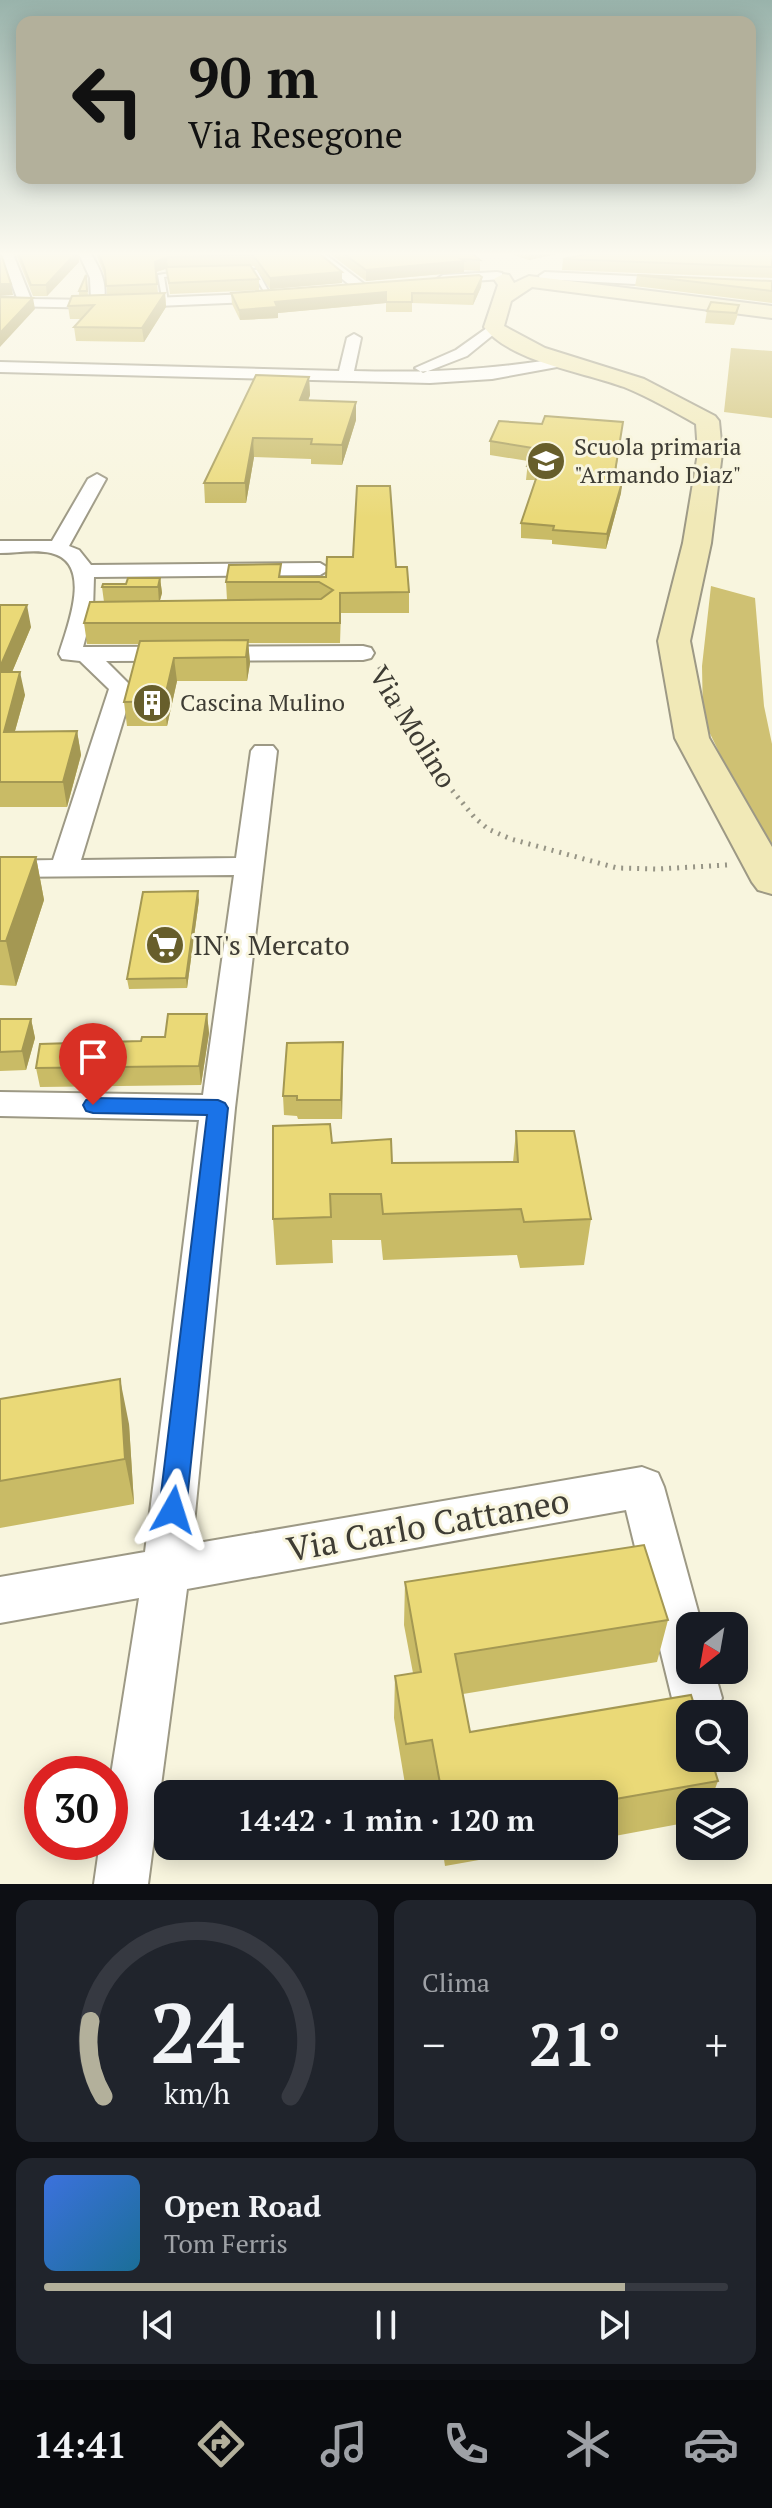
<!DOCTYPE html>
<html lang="it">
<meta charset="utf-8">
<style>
:root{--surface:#171b24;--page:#20242c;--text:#f1f3f6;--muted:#9ea1a6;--line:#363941;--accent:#b3b09b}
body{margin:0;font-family:"PT Serif",serif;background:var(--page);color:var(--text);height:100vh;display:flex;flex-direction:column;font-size:30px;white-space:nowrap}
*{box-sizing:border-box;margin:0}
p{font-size:26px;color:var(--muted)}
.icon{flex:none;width:44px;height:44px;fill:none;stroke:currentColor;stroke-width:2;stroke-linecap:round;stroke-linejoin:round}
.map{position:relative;height:1884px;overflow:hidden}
.details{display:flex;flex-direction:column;gap:16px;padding:16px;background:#0d0f14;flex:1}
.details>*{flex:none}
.guide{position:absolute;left:16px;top:16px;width:740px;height:168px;border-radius:16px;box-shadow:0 4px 20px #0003;background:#b3b09b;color:#111;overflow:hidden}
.needle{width:52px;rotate:211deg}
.buttons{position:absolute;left:676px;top:1612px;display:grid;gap:16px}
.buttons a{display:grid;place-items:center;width:72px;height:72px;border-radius:16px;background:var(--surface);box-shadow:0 4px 20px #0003;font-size:40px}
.speed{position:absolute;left:24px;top:1756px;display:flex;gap:16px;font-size:40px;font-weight:700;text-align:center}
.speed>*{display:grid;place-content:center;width:104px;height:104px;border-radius:50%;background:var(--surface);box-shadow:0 4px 20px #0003;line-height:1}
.speed .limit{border:12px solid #d22;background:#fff;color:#111}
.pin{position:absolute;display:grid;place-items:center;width:68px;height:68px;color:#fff;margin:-82px -34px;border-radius:50% 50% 50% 0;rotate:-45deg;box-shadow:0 0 8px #0007}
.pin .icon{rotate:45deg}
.me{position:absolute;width:88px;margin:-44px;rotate:6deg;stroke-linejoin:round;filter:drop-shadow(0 0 6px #0008)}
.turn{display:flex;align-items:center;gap:28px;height:168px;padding:0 40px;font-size:36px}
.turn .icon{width:104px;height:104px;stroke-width:2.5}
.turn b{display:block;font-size:56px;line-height:68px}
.big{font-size:60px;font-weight:600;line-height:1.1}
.details .card{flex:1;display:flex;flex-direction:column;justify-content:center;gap:12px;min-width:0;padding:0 28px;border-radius:16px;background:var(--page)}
.details .dial{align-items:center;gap:0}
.dial svg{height:208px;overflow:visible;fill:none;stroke:var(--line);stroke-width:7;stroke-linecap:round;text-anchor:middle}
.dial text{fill:var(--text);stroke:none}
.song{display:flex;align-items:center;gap:24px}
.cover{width:96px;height:96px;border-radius:12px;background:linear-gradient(135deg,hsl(220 70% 55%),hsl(200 70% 35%))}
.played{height:8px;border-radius:4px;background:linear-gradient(90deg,var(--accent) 85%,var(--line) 85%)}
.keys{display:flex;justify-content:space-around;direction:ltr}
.heat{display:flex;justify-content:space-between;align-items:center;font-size:44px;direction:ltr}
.details .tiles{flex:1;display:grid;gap:16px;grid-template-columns:1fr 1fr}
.card:last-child{grid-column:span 2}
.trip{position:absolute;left:154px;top:1780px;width:464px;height:80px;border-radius:16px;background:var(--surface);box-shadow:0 4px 20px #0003;font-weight:600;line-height:80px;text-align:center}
.tab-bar{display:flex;height:128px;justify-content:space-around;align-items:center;background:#090b0e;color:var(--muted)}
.tab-bar .icon{width:56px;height:56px}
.tab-bar .active{color:var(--accent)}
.tab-bar b{font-size:36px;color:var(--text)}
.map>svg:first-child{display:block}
.green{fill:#cfc173}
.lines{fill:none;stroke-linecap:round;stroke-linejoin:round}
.lane-casing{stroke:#9d9985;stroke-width:4}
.street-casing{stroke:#9d9985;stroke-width:4}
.secondary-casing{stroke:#9d9985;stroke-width:4}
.path-far1{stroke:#979586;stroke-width:4;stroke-dasharray:2 5;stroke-linecap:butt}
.path{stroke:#979586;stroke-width:5;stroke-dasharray:2 6;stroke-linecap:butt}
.lane{fill:#fff;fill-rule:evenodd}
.street{fill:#fff;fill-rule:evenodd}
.secondary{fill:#f1e9b7;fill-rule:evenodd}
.wall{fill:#c9bb66}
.shaded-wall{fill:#a49853}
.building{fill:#ead977;stroke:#a49853;stroke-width:2}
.route{fill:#1a73e8;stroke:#114b97;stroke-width:2}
.labels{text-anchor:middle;stroke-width:6;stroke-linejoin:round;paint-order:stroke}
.far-poi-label{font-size:24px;fill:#3e3c34;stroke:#f8f5de;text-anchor:start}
.street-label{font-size:28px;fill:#3e3c34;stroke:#f8f5de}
.poi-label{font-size:28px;fill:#3e3c34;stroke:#f8f5de;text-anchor:start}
.near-street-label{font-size:34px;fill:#3e3c34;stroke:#f8f5de}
</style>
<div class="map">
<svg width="772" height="1884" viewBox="0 0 772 1884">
<rect width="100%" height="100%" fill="#f8f5de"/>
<path class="green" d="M 731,348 L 772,351 L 772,418 L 724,412 Z
M 711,586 L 755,598 L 764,706 L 772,744 L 772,862 L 703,719 L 702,666 Z"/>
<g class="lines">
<g class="lane-casing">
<path id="lane" d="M 237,269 L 257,270 L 272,298 L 268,298 L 253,273 L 235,272 Z
M 184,271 L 186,274 L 164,277 L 168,302 L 163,303 L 158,275 Z"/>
</g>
<g class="street-casing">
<path id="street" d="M 1,254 L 13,254 L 31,299 L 91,300 L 90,278 L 79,254 L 91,254 C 100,269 107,282 104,300 L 272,293 L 279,297 L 272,301 L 110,308 L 0,306 L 0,298 L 17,298 Z
M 311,254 L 325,254 L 368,287 L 356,290 Z
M 497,272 L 502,273 L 502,279 L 443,283 L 437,279 L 443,275 Z
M 545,272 L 674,278 L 680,282 L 674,286 L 540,279 L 539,276 Z
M 494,323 L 499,324 L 499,330 L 467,356 L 423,373 L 415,368 L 456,350 Z
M 354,334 L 361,338 L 354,371 C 432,373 491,370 568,357 L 575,361 L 568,365 L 492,379 L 430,383 L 0,372 L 0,362 L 339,371 L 347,338 Z
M 97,474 L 106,479 L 69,546 L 79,550 L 91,565 L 320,563 L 330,569 L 320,575 L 94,577 L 93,610 L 83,647 L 363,646 L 371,648 L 374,653 L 371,658 L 363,660 L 106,661 L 133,688 L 81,860 L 236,858 L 251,751 L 255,746 L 273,746 L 277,751 L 235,1108 L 192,1544 L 642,1467 L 658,1473 L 664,1487 L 702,1626 L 690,1626 L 690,1670 L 714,1670 L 722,1698 L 715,1714 L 690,1714 L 690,1720 L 679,1716 L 672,1698 L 626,1510 L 187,1589 L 148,1884 L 94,1884 L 100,1842 L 110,1842 L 110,1781 L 139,1598 L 0,1623 L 0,1577 L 145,1552 L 199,1120 L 0,1116 L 0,1092 L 203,1095 L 234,875 L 0,877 L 0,861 L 53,860 L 109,689 L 80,661 L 62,659 L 59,654 C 67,627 94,563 51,553 C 35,549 16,553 0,553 L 0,541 L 52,541 L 88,479 Z"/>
</g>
<g class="secondary-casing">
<path id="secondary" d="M 503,274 L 509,275 L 514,283 L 529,276 L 772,306 L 772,318 L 532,287 L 511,301 L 504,326 L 545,348 L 644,379 L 715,416 L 719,421 L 722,453 L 711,543 L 690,641 L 709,738 L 772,847 L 772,894 L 758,890 L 752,882 L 675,738 L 658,641 L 683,543 L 698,453 L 696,424 C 673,411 649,397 624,387 C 584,372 510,362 484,327 L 498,285 L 494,279 Z"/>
</g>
<path class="path-far1" d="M 379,667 L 411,729 L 444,780"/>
<path class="path" d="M 442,778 L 475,818 L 488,829 L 511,839 L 617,868 L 658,869 L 727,865"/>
<use href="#lane" class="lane"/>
<use href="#street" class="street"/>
<use href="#secondary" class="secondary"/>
</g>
<path class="wall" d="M 16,254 L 78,254 L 79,262 L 47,296 L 33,296 Z
M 96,254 L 320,254 L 342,283 L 270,289 L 254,266 L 250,266 L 259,279 L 259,290 L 170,294 L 166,269 L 156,272 L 158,294 L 165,293 L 166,307 L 144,342 L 76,341 L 74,327 L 81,319 L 70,319 L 68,306 L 79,296 L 79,291 L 86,275 L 88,295 L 107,295 L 106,279 Z
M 330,254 L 473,254 L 480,260 L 480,271 L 464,270 L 464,272 L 366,281 Z
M 510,254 L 556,254 L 529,260 Z
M 772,254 L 772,278 L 562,270 L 563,259 Z
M 637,275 L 772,281 L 772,303 L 635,286 Z
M 482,277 L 481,287 L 473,305 L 412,303 L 412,312 L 386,312 L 386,303 L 278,313 L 278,318 L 240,320 L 232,304 L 231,293 Z
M 739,305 L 737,317 L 734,325 L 705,323 L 707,311 Z
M 309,377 L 310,395 L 308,401 L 356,402 L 356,420 L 342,465 L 311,464 L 311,459 L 254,457 L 246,503 L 205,503 L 204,483 Z
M 623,422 L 615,478 L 621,493 L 606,549 L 552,544 L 552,540 L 521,538 L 521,523 L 535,480 L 526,480 L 528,461 L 490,455 L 490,441 L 542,424 Z
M 396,567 L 409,592 L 409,613 L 341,613 L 340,643 L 248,643 L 250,663 L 247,681 L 177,681 L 167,726 L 127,726 L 124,702 L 139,644 L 87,644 L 84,623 L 104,602 L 102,587 L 160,578 L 162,593 L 160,601 L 227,600 L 226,582 L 281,577 L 326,577 Z
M 0,605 L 31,627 L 12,672 L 25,695 L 15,731 L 77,731 L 81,755 L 67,807 L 0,807 Z
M 0,857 L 36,857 L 44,900 L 16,986 L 0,985 Z
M 199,900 L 187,988 L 129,989 L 127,979 Z
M 207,1014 L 209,1033 L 201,1085 L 40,1087 L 36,1068 L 141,1041 L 165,1037 Z
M 0,1019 L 31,1019 L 35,1038 L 26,1070 L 0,1071 Z
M 343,1042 L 342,1119 L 298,1119 L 297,1116 L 284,1115 L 283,1096 Z
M 516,1131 L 591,1219 L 584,1265 L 520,1268 L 517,1255 L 383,1260 L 381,1240 L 332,1240 L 333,1263 L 276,1265 L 273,1219 L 332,1143 L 392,1163 L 513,1162 Z
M 0,1399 L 129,1424 L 134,1504 L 0,1528 Z
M 405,1582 L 668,1620 L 657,1662 L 463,1694 L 470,1732 L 718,1781 L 710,1802 L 690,1802 L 690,1822 L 604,1838 L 604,1794 L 433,1794 L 431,1780 L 405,1784 L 394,1718 L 395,1676 L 413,1673 L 404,1625 Z
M 442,1846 L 558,1846 L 445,1866 Z"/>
<path class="shaded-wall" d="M 75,254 L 78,254 L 79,262 L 47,296 L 46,285 Z
M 529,254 L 556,254 L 529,260 Z
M 167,257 L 168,268 L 156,272 L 158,295 L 155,262 Z
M 464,261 L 464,272 L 366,281 L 366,270 Z
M 342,272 L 342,283 L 270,289 L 270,278 Z
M 482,277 L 481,287 L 473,305 L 474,294 Z
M 0,284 L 11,284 L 13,295 L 0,296 Z
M 386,292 L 386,303 L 278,313 L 278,318 L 240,320 L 239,310 L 275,302 Z
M 165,293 L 166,307 L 144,342 L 142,328 Z
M 33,298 L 35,309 L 0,347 L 0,333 Z
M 309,377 L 310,395 L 301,419 L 300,400 Z
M 356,402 L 356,420 L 342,465 L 342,445 Z
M 253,438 L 254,457 L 246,503 L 245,483 Z
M 623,479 L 621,493 L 606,549 L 607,534 Z
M 160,578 L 162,593 L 159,603 L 158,587 Z
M 27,605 L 31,627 L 2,696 L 0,684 L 0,667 Z
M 248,640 L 250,663 L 247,681 L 246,657 Z
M 174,658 L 177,681 L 167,726 L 164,701 Z
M 20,672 L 25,695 L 8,756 L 4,732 Z
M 77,731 L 81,755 L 67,807 L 63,782 Z
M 36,857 L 44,900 L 16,986 L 6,941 Z
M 198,891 L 199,900 L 187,988 L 186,978 Z
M 207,1014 L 209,1033 L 201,1085 L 199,1066 Z
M 31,1019 L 35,1038 L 26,1070 L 22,1051 Z
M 343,1042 L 343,1062 L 342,1119 L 341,1100 Z
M 120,1379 L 129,1424 L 134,1504 L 125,1459 Z"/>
<path class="building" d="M 0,254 L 1,254 L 11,284 L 0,284 Z
M 19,254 L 75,254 L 46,285 L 31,285 Z
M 99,254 L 320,254 L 342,272 L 270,278 L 253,255 L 167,257 L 155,262 L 157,284 L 106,286 L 105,270 Z
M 344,254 L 473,254 L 480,260 L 461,259 L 464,261 L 366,270 Z
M 587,254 L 772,254 L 772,267 L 563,259 Z
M 250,265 L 259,279 L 169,283 L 166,267 Z
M 86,275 L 87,291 L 79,291 Z
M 479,275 L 482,277 L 474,294 L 412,293 L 412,302 L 386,302 L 386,292 L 275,302 L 277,307 L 239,310 L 231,293 Z
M 637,275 L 772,281 L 772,291 Z
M 165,293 L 142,328 L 74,327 L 94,305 L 68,306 L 72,296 Z
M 0,297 L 33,298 L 0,333 Z
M 711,302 L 739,305 L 736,313 L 707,311 Z
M 256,375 L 309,377 L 300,400 L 356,402 L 342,445 L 311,444 L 312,439 L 253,438 L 245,483 L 204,483 Z
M 545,416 L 623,422 L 614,478 L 623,479 L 607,534 L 553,530 L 554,526 L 521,523 L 540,467 L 527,466 L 533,448 L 490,441 L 499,421 L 542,424 Z
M 357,486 L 390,486 L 396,567 L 407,567 L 409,592 L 340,593 L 340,623 L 84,623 L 90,602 L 321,599 L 333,590 L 319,582 L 226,582 L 229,565 L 281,564 L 279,577 L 326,577 L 327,557 L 353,557 Z
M 128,578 L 160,578 L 158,587 L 102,587 L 103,584 L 126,584 Z
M 0,605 L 27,605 L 0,667 Z
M 248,640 L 246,657 L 174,658 L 164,701 L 124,702 L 140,641 Z
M 0,672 L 20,672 L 4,732 L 77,731 L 63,782 L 0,782 Z
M 0,857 L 36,857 L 6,941 L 0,941 Z
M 198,891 L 186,978 L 127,979 L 143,892 Z
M 168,1014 L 207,1014 L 199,1066 L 36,1068 L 40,1044 L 141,1041 L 142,1037 L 165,1037 Z
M 0,1019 L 31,1019 L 22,1051 L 0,1052 Z
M 343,1042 L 341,1100 L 297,1100 L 297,1096 L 283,1096 L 287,1043 Z
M 330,1124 L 332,1143 L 391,1139 L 392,1163 L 518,1162 L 516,1131 L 574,1131 L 591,1219 L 524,1222 L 521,1209 L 383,1214 L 381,1194 L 330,1194 L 331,1217 L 273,1219 L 273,1126 Z
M 120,1379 L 125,1459 L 0,1481 L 0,1399 Z
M 644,1545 L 668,1620 L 455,1654 L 470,1732 L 691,1695 L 697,1714 L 690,1714 L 690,1758 L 711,1758 L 718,1781 L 604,1801 L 604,1794 L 442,1794 L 432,1740 L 406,1744 L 395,1676 L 421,1672 L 405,1582 Z"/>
<linearGradient id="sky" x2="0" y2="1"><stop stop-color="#99b3ab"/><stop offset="0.49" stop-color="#fcfaf0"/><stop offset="1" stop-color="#fcfaf0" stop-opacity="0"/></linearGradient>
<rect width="772" height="518" fill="url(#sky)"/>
<path class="route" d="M 93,1098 L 218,1100 L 225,1103 L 228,1108 L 186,1510 L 182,1519 L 173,1523 L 163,1519 L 159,1510 L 207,1115 L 93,1113 L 86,1111 L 83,1105 L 86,1100 Z"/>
<defs>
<g id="school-disc" transform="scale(2)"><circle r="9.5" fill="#675e2b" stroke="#f8f5de"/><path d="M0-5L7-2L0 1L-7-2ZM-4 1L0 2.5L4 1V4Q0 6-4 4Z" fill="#fff"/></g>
<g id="building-disc" transform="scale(2)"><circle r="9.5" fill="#675e2b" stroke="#f8f5de"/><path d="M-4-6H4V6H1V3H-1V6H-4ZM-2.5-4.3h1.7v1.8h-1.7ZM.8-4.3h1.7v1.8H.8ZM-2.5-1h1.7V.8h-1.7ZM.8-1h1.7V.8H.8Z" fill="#fff"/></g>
<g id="supermarket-disc" transform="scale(2)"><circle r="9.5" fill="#675e2b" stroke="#f8f5de"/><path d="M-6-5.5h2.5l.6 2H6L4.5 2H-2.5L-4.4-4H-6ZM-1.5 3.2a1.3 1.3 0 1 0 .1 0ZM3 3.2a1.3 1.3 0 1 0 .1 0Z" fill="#fff"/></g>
</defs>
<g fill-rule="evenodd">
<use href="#school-disc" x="546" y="461"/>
<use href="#building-disc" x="152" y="703"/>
<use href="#supermarket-disc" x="165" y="945"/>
</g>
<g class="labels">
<g class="far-poi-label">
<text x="574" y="455">Scuola primaria<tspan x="574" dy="28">"Armando Diaz"</tspan></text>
<text x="180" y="711">Cascina Mulino</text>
</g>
<g class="street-label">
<text transform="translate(413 727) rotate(58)" y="10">Via Molino</text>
</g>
<g class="poi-label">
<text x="193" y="955">IN's Mercato</text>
</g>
<g class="near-street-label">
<text transform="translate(428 1525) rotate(-10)" y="12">Via Carlo Cattaneo</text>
</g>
</g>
</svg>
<div class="buttons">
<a><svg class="needle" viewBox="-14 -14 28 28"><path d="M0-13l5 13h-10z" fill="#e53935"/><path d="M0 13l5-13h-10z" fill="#9ea1a6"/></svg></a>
<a><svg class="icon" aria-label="search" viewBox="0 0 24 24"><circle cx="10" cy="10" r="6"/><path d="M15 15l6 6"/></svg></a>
<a><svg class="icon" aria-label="layers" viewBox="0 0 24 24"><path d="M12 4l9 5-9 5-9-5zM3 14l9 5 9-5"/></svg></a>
</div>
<div class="speed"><div class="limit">30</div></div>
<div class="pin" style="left:93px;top:1105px;background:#d93025"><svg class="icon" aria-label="arrive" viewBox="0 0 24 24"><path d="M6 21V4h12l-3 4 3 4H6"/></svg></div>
<svg class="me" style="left:173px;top:1510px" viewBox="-20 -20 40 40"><path d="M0-17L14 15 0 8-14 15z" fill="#1a73e8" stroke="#fff" stroke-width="4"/></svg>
<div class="trip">14:42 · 1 min · 120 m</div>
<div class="guide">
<div class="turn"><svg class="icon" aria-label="left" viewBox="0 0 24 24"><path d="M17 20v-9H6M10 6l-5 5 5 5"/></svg><div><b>90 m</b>Via Resegone</div></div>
</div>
</div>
<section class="details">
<div class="tiles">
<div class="card dial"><svg viewBox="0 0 100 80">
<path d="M14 69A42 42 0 1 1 86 69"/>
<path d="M14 69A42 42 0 0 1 9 40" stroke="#b3b09b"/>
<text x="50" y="56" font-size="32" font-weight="700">24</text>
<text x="50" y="72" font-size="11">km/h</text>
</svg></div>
<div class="card"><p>Clima</p>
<div class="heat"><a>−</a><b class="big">21°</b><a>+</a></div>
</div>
<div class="card">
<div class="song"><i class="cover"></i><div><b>Open Road</b><p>Tom Ferris</p></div></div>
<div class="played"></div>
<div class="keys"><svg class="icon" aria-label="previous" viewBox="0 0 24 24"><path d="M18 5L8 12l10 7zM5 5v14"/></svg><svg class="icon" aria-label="pause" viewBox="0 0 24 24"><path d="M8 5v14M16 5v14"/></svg><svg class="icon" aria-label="next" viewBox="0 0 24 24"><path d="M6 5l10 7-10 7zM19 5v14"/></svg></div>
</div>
</div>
</section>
<nav class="tab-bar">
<b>14:41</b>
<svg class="icon active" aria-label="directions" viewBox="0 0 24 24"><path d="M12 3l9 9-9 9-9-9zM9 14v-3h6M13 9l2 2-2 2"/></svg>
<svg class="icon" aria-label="music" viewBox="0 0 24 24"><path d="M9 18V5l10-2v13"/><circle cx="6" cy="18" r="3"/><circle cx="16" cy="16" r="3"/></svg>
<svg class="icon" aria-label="phone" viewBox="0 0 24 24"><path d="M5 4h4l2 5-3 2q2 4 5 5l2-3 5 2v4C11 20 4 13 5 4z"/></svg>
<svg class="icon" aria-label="climate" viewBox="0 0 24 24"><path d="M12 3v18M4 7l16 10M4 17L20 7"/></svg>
<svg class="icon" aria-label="car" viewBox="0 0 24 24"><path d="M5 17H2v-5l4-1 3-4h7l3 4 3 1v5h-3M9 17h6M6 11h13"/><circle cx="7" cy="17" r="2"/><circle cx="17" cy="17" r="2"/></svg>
</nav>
